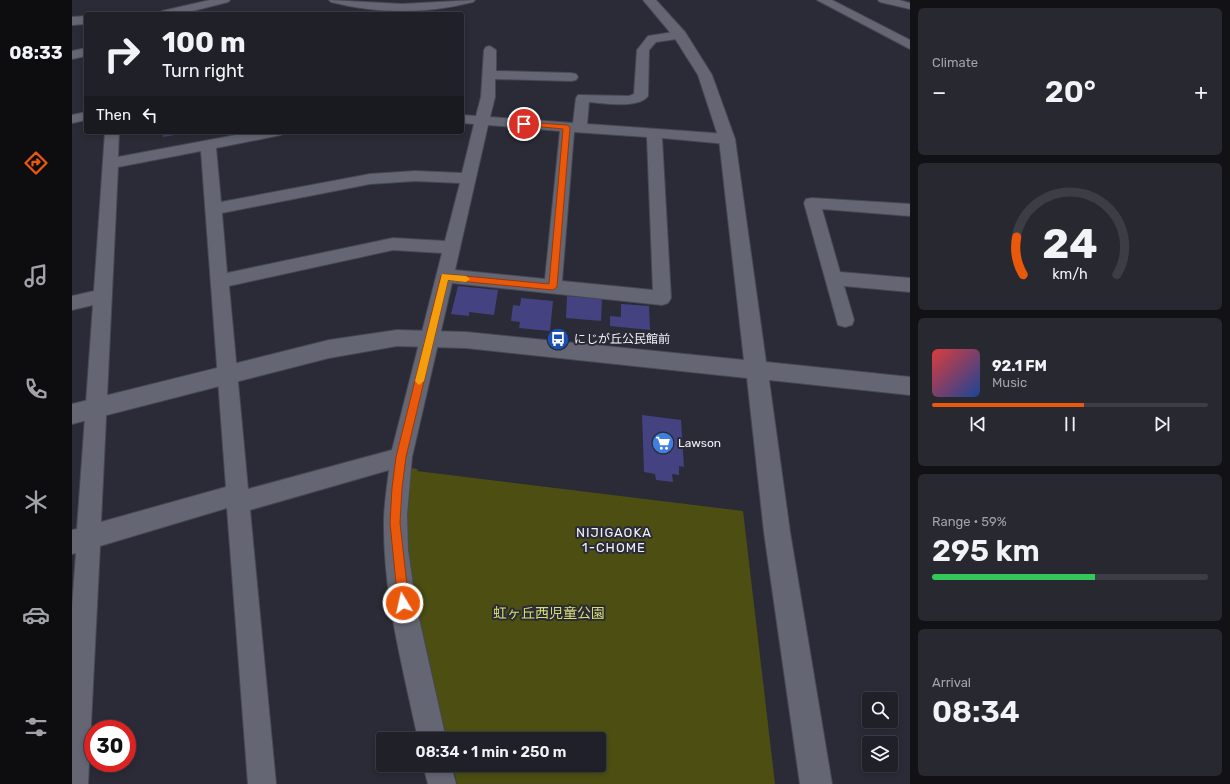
<!DOCTYPE html>
<meta charset="utf-8">
<style>
:root{--surface:#202028;--page:#282830;--text:#f1f3f6;--muted:#a2a3a8;--line:#3d3e45;--accent:#ea580c}
body{margin:0;font-family:Rubik,"Noto Sans JP",sans-serif;background:var(--page);color:var(--text);height:100vh;display:flex;flex-direction:column;font-size:15px;white-space:nowrap}
*{box-sizing:border-box;margin:0}
p{font-size:13px;color:var(--muted)}
.icon{flex:none;width:22px;height:22px;fill:none;stroke:currentColor;stroke-width:2;stroke-linecap:round;stroke-linejoin:round}
.map{position:relative;flex:1;overflow:hidden}
.panel{display:flex;flex-direction:column;gap:8px;padding:8px;background:#121216;width:320px}
.panel>*{flex:none}
.top-card{position:absolute;left:12px;top:12px;width:380px;height:122px;border-radius:4px;box-shadow:0 2px 6px #0003,0 0 0 1px var(--line);background:#202028;color:var(--text);overflow:hidden}
.controls{position:absolute;left:790px;top:692px;display:grid;gap:8px}
.controls a{display:grid;place-items:center;width:36px;height:36px;border-radius:4px;background:var(--surface);box-shadow:0 2px 6px #0003,0 0 0 1px var(--line);font-size:20px}
.speed{position:absolute;left:12px;top:720px;display:flex;gap:8px;font-size:20px;font-weight:700;text-align:center}
.speed>*{display:grid;place-content:center;width:52px;height:52px;border-radius:50%;background:var(--surface);box-shadow:0 2px 6px #0003,0 0 0 1px var(--line);line-height:1}
.speed .limit{border:6px solid #d22;background:#fff;color:#111}
.pin{position:absolute;display:grid;place-items:center;width:34px;height:34px;color:#fff;margin:-17px;border:2px solid #fff;border-radius:50%;box-shadow:0 1px 4px #0007}
.me{position:absolute;width:44px;margin:-22px;rotate:351deg;stroke-linejoin:round;filter:drop-shadow(0 0 3px #0008)}
.turn{display:flex;align-items:center;gap:14px;height:84px;padding:0 12px;font-size:18px}
.turn .icon{width:52px;height:52px;stroke-width:2.5}
.turn b{display:block;font-size:28px;line-height:34px}
.then{display:flex;align-items:center;height:38px;padding:0 12px;background:#0003;gap:8px;font-size:15px}
.big{font-size:30px;font-weight:600;line-height:1.1}
.panel .widget{flex:1;display:flex;flex-direction:column;justify-content:center;gap:6px;min-width:0;padding:0 14px;border-radius:6px;background:var(--page)}
.panel .dial{align-items:center;gap:0}
.dial svg{height:104px;overflow:visible;fill:none;stroke:var(--line);stroke-width:7;stroke-linecap:round;text-anchor:middle}
.dial text{fill:var(--text);stroke:none}
.song{display:flex;align-items:center;gap:12px}
.cover{width:48px;height:48px;border-radius:6px;background:linear-gradient(135deg,hsl(0 70% 55%),hsl(220 70% 35%))}
.played{height:4px;border-radius:2px;background:linear-gradient(90deg,var(--accent) 55%,var(--line) 55%)}
.keys{display:flex;justify-content:space-around;direction:ltr}
.heat{display:flex;justify-content:space-between;align-items:center;font-size:22px;direction:ltr}
.charge{height:6px;border-radius:3px;background:linear-gradient(90deg,#34c759 59%,var(--line) 0)}
.trip{position:absolute;left:304px;top:732px;width:230px;height:40px;border-radius:4px;background:var(--surface);box-shadow:0 2px 6px #0003,0 0 0 1px var(--line);font-weight:600;line-height:40px;text-align:center}
main{display:flex;flex:1;min-height:0}
.dock{display:flex;flex-direction:column;width:72px;justify-content:space-around;align-items:center;background:#0d0d10;color:var(--muted)}
.dock .icon{width:28px;height:28px}
.dock .current{color:var(--accent)}
.dock b{font-size:18px;color:var(--text)}
.map>svg:first-child{display:block}
.green{fill:#4c4f11}
.building{fill:#444281}
.lines{fill:none;stroke-linecap:round;stroke-linejoin:round}
.minor-casing{stroke:#474853;stroke-width:2}
.tertiary-casing{stroke:#474853;stroke-width:2}
.minor{fill:#656674;fill-rule:evenodd}
.tertiary{fill:#656674;fill-rule:evenodd}
.route{fill:#ea580c;stroke:#983908}
.slow{fill:#f59e0b}
.labels{text-anchor:middle;stroke-width:4;stroke-linejoin:round;paint-order:stroke}
.poi-label{font-size:12px;fill:#f0f1f9;stroke:#2a2b36;text-anchor:start}
.neighbourhood-label{font-size:13px;letter-spacing:1px;fill:#f0f1f9;stroke:#2a2b36}
.near-park-label{font-size:14px;fill:#d7dd71;stroke:#2a2b36}
</style>
<main>
<nav class="dock">
<b>08:33</b>
<svg class="icon current" aria-label="directions" viewBox="0 0 24 24"><path d="M12 3l9 9-9 9-9-9zM9 14v-3h6M13 9l2 2-2 2"/></svg>
<svg class="icon" aria-label="music" viewBox="0 0 24 24"><path d="M9 18V5l10-2v13"/><circle cx="6" cy="18" r="3"/><circle cx="16" cy="16" r="3"/></svg>
<svg class="icon" aria-label="phone" viewBox="0 0 24 24"><path d="M5 4h4l2 5-3 2q2 4 5 5l2-3 5 2v4C11 20 4 13 5 4z"/></svg>
<svg class="icon" aria-label="climate" viewBox="0 0 24 24"><path d="M12 3v18M4 7l16 10M4 17L20 7"/></svg>
<svg class="icon" aria-label="car" viewBox="0 0 24 24"><path d="M5 17H2v-5l4-1 3-4h7l3 4 3 1v5h-3M9 17h6M6 11h13"/><circle cx="7" cy="17" r="2"/><circle cx="17" cy="17" r="2"/></svg>
<svg class="icon" aria-label="filters" viewBox="0 0 24 24"><path d="M4 7h16M4 17h16"/><circle cx="9" cy="7" r="2"/><circle cx="15" cy="17" r="2"/></svg>
</nav>
<div class="map">
<svg width="838" height="784" viewBox="0 0 838 784">
<rect width="100%" height="100%" fill="#2a2b36"/>
<path class="green" d="M 339,468 L 346,469 L 345,471 L 671,511 L 703,784 L 385,784 L 381,765 L 527,765 L 527,739 L 375,739 C 360,675 338,603 334,538 C 333,515 336,491 339,468 Z"/>
<path class="building" d="M 91,132 L 115,132 L 115,133 L 91,137 Z
M 386,286 L 426,290 L 422,315 L 397,312 L 397,316 L 379,314 Z
M 495,296 L 530,299 L 529,321 L 494,318 Z
M 449,298 L 481,301 L 478,331 L 447,328 L 448,322 L 439,321 L 441,305 L 448,306 Z
M 549,304 L 577,306 L 578,330 L 538,326 L 538,316 L 549,317 Z
M 570,415 L 609,420 L 612,467 L 607,466 L 607,475 L 600,474 L 601,482 L 584,480 L 583,474 L 572,472 Z"/>
<g class="lines">
<g class="minor-casing">
<path id="minor" d="M 138,0 L 158,0 L 156,2 L 109,14 L 88,14 L 90,11 Z
M 257,0 L 330,4 L 403,0 L 401,2 C 354,14 306,14 259,2 Z
M 745,0 L 760,0 L 838,40 L 838,49 Z
M 806,0 L 827,0 L 838,3 L 838,9 L 808,2 Z
M 14,16 L 14,24 L 0,25 L 0,17 Z
M 608,31 L 612,32 L 614,35 L 612,38 L 584,42 L 577,50 L 576,96 C 567,109 531,103 517,102 L 515,124 L 655,134 L 660,136 L 662,139 L 660,142 L 655,144 L 590,138 L 599,298 L 596,303 L 590,305 L 380,283 L 340,457 L 335,515 L 336,550 L 344,605 L 374,739 L 346,739 C 331,668 311,595 312,522 C 312,505 315,487 317,470 L 178,510 L 204,784 L 176,784 L 155,508 L 28,546 L 16,784 L 0,784 L 0,607 L 4,553 L 0,554 L 0,530 L 5,529 L 21,305 L 0,310 L 0,296 L 22,291 L 33,132 L 47,132 L 46,157 L 180,132 L 211,132 L 209,135 L 144,148 L 149,202 L 298,174 L 343,171 L 390,173 L 402,124 L 390,123 L 390,115 L 404,116 L 409,97 L 412,50 L 414,47 L 418,46 L 424,50 L 424,71 L 499,73 L 504,74 L 506,77 L 504,80 L 499,81 L 423,79 L 423,97 L 418,117 L 501,123 L 504,98 L 506,95 L 557,96 L 562,94 L 565,50 L 576,36 ZM 416,125 L 488,131 L 473,279 L 383,270 ZM 502,132 L 575,137 L 581,290 L 490,281 ZM 129,151 L 154,487 L 29,522 L 46,167 ZM 343,181 L 388,183 L 373,241 L 321,238 L 155,273 L 150,213 L 298,184 ZM 321,250 L 370,253 L 320,450 L 176,489 L 157,286 Z
M 14,48 L 14,56 L 0,59 L 0,51 Z
M 14,112 L 14,120 L 0,123 L 0,115 Z
M 740,198 L 838,204 L 838,216 L 750,209 L 768,272 L 838,278 L 838,292 L 772,286 L 782,320 L 780,325 L 773,327 L 766,325 L 732,203 L 734,199 Z
M 351,765 L 379,765 L 384,784 L 356,784 Z"/>
</g>
<g class="tertiary-casing">
<path id="tertiary" d="M 571,0 L 584,0 L 613,32 L 640,75 L 663,139 L 694,362 L 838,377 L 838,395 L 697,380 L 718,532 L 760,784 L 728,784 L 692,532 L 675,378 L 394,348 L 325,346 L 257,358 L 0,424 L 0,404 L 257,340 L 325,330 L 394,332 L 672,360 L 647,139 L 626,75 L 602,37 Z"/>
</g>
<use href="#minor" class="minor"/>
<use href="#tertiary" class="tertiary"/>
</g>
<path class="route" d="M 452,122 L 495,125 L 498,127 L 485,287 L 481,290 L 376,280 L 334,457 L 330,488 L 328,523 L 337,603 L 335,607 L 331,609 L 327,607 L 326,603 L 318,523 L 320,488 L 324,457 L 369,276 L 373,274 L 477,284 L 491,129 L 450,125 L 450,122 Z"/>
<path class="slow" d="M 370,274 L 394,276 L 398,279 L 394,282 L 376,280 L 352,381 L 347,385 L 343,381 Z"/>
<defs>
<g id="bus-disc" transform="scale(1.15)"><circle r="9.5" fill="#1a4fb4" stroke="#2a2b36"/><path d="M-5-6H5V4H4V6H2V4H-2V6H-4V4H-5ZM-3.5-4V0h7V-4ZM-3.5 1.2v1.5H-2V1.2ZM2 1.2v1.5H3.5V1.2Z" fill="#fff"/></g>
<g id="supermarket-disc" transform="scale(1.15)"><circle r="9.5" fill="#3f7fe0" stroke="#2a2b36"/><path d="M-6-5.5h2.5l.6 2H6L4.5 2H-2.5L-4.4-4H-6ZM-1.5 3.2a1.3 1.3 0 1 0 .1 0ZM3 3.2a1.3 1.3 0 1 0 .1 0Z" fill="#fff"/></g>
</defs>
<g fill-rule="evenodd">
<use href="#bus-disc" x="486" y="339"/>
<use href="#supermarket-disc" x="591" y="443"/>
</g>
<g class="labels">
<g class="poi-label">
<text x="502" y="343">にじが丘公民館前</text>
<text x="606" y="447">Lawson</text>
</g>
<g class="neighbourhood-label">
<text x="542" y="537">NIJIGAOKA<tspan x="542" dy="15">1-CHOME</tspan></text>
</g>
<g class="near-park-label">
<text x="477" y="618">虹ヶ丘西児童公園</text>
</g>
</g>
</svg>
<div class="controls">
<a><svg class="icon" aria-label="search" viewBox="0 0 24 24"><circle cx="10" cy="10" r="6"/><path d="M15 15l6 6"/></svg></a>
<a><svg class="icon" aria-label="layers" viewBox="0 0 24 24"><path d="M12 4l9 5-9 5-9-5zM3 14l9 5 9-5"/></svg></a>
</div>
<div class="speed"><div class="limit">30</div></div>
<div class="pin" style="left:452px;top:124px;background:#d93025"><svg class="icon" aria-label="arrive" viewBox="0 0 24 24"><path d="M6 21V4h12l-3 4 3 4H6"/></svg></div>
<svg class="me" style="left:331px;top:603px" viewBox="-20 -20 40 40"><circle r="17" fill="#ea580c" stroke="#fff" stroke-width="3"/><path d="M0-11L8 9 0 5-8 9z" fill="#fff"/></svg>
<div class="trip">08:34 · 1 min · 250 m</div>
<div class="top-card">
<div class="turn"><svg class="icon" aria-label="right" viewBox="0 0 24 24"><path d="M7 20v-9h11M14 6l5 5-5 5"/></svg><div><b>100 m</b>Turn right</div></div>
<div class="then">Then<svg class="icon" aria-label="left" viewBox="0 0 24 24"><path d="M17 20v-9H6M10 6l-5 5 5 5"/></svg></div>
</div>
</div>
<section class="panel">
<div class="widget"><p>Climate</p>
<div class="heat"><a>−</a><b class="big">20°</b><a>+</a></div>
</div>
<div class="widget dial"><svg viewBox="0 0 100 80">
<path d="M14 69A42 42 0 1 1 86 69"/>
<path d="M14 69A42 42 0 0 1 9 40" stroke="#ea580c"/>
<text x="50" y="56" font-size="32" font-weight="700">24</text>
<text x="50" y="72" font-size="11">km/h</text>
</svg></div>
<div class="widget">
<div class="song"><i class="cover"></i><div><b>92.1 FM</b><p>Music</p></div></div>
<div class="played"></div>
<div class="keys"><svg class="icon" aria-label="previous" viewBox="0 0 24 24"><path d="M18 5L8 12l10 7zM5 5v14"/></svg><svg class="icon" aria-label="pause" viewBox="0 0 24 24"><path d="M8 5v14M16 5v14"/></svg><svg class="icon" aria-label="next" viewBox="0 0 24 24"><path d="M6 5l10 7-10 7zM19 5v14"/></svg></div>
</div>
<div class="widget"><p>Range · 59%</p><b class="big">295 km</b><div class="charge"></div></div>
<div class="widget"><p>Arrival</p><b class="big">08:34</b></div>
</section>
</main>
